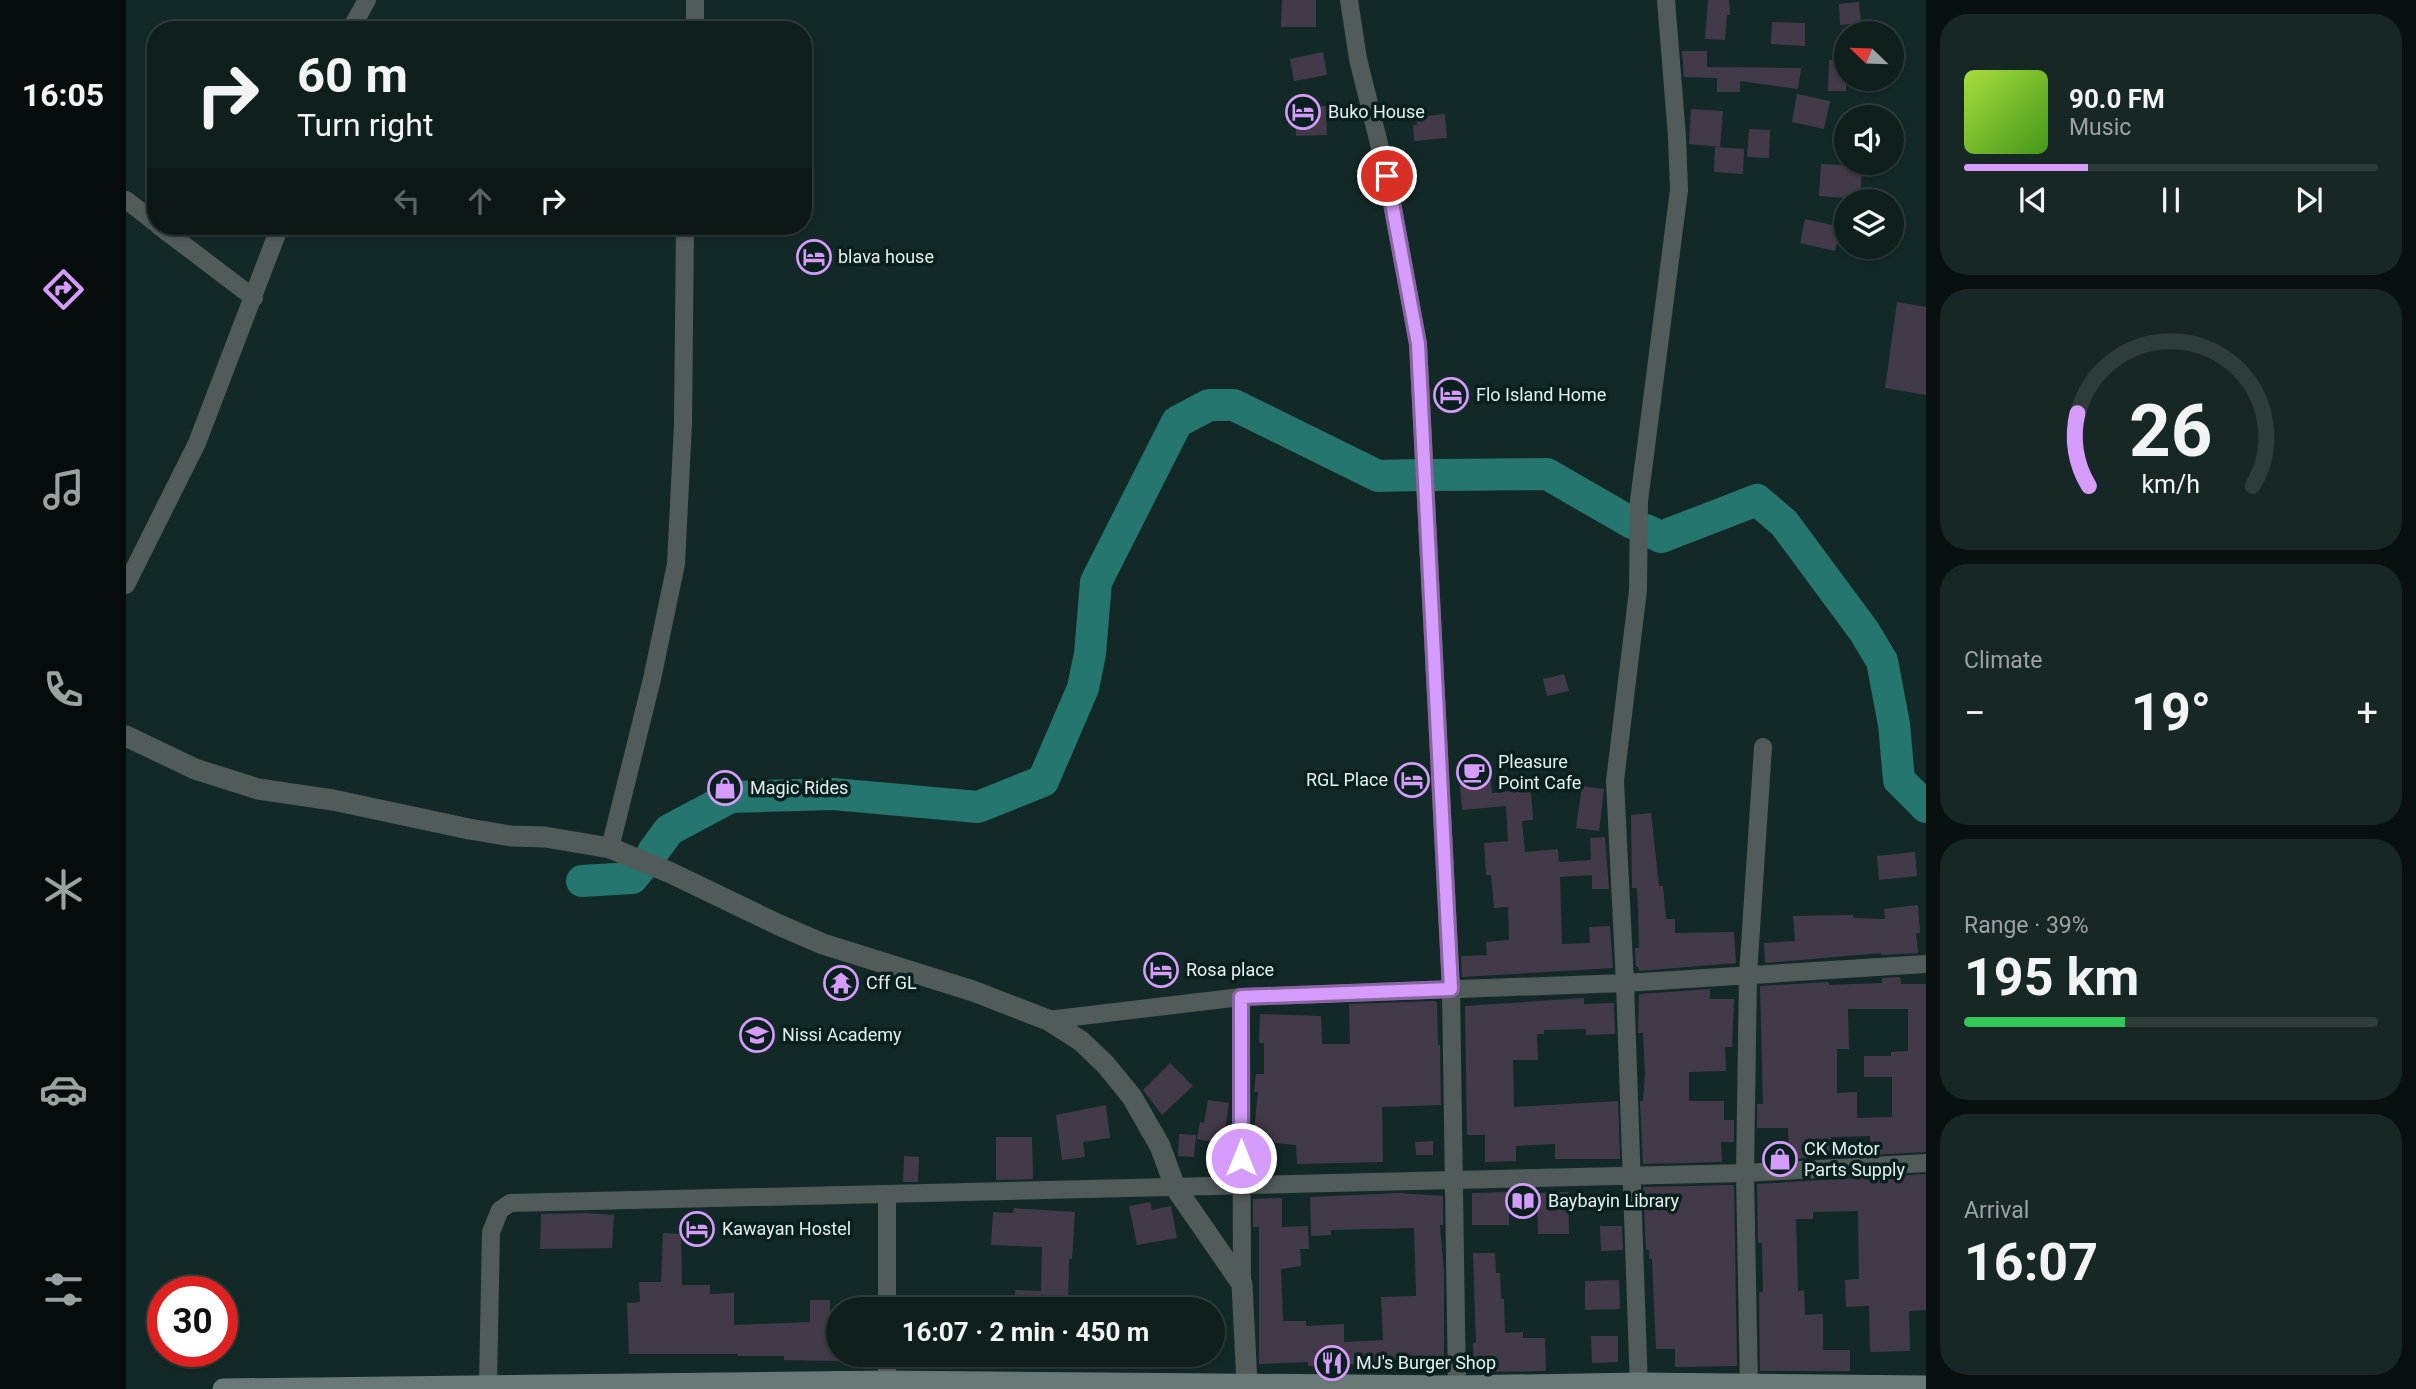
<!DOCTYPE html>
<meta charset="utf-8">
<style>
:root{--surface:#0e1f1d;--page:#172726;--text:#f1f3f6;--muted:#9ba2a4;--line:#2e3d3b;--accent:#d59cfb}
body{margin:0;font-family:Roboto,sans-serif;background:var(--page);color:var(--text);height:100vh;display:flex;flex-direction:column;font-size:26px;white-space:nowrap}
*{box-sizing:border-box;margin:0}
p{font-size:23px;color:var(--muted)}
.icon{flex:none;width:38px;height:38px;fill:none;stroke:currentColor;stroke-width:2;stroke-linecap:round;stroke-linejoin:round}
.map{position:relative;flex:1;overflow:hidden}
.panel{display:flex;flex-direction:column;gap:14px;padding:14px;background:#081110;width:490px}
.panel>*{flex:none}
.top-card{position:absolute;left:21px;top:21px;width:665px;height:214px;border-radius:28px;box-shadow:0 2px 5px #0004,0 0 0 2px var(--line);background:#0e1f1d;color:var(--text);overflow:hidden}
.needle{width:46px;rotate:293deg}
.buttons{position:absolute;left:1708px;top:21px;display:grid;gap:14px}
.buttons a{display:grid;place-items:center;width:70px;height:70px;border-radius:50%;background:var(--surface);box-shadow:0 2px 5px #0004,0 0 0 2px var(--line);font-size:35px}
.speed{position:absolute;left:21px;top:1276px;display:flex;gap:14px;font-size:35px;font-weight:700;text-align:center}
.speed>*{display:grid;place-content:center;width:91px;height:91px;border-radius:50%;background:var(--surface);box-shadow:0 2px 5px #0004,0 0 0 2px var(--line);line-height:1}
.speed .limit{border:10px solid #d22;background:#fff;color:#111}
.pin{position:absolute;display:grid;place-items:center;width:60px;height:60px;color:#fff;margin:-30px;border:4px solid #fff;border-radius:50%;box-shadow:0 2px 7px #0007}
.me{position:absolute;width:77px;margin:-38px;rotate:0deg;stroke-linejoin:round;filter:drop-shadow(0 0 5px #0008)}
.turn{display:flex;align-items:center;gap:24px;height:147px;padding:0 35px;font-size:32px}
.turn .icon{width:91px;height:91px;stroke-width:2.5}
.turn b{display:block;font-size:49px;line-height:60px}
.lanes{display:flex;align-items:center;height:66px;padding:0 35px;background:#0003;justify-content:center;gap:35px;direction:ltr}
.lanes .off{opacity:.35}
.big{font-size:52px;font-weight:700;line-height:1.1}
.panel .widget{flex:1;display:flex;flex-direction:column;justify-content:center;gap:10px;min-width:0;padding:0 24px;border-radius:28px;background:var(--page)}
.panel .dial{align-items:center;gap:0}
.dial svg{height:182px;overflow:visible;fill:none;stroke:var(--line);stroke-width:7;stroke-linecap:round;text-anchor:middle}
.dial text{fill:var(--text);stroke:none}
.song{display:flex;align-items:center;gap:21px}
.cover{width:84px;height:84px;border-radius:10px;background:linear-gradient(135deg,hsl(80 70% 55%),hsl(100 70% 35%))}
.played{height:7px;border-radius:4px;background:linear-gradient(90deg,var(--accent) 30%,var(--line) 30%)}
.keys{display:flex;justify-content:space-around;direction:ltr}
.heat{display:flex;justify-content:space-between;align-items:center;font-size:38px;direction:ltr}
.charge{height:10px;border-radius:5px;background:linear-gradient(90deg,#34c759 39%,var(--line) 0)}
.trip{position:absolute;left:700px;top:1297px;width:399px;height:70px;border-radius:35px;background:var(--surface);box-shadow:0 2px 5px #0004,0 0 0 2px var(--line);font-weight:700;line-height:70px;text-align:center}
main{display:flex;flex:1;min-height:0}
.tabs{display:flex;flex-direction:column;width:126px;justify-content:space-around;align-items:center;background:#060c0c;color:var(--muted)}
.tabs .icon{width:49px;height:49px}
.tabs .active{color:var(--accent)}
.tabs b{font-size:32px;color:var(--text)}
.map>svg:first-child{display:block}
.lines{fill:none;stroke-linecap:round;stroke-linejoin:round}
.river{stroke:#24766f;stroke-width:32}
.building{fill:#433a49;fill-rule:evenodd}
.minor{stroke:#515b59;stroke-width:18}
.tertiary{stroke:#515b59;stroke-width:21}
.secondary{stroke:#697977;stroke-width:21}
.route-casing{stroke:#8a65a3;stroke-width:18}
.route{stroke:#d59cfb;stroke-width:12}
.labels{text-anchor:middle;stroke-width:7;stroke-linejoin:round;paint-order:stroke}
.poi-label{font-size:18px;fill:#e3f0ee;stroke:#09201e;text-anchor:start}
</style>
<main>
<nav class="tabs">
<b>16:05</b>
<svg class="icon active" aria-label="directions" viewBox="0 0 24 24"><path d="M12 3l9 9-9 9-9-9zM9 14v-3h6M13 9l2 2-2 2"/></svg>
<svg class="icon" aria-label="music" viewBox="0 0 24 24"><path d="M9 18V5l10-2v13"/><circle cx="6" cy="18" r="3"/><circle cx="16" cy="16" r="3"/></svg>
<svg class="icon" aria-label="phone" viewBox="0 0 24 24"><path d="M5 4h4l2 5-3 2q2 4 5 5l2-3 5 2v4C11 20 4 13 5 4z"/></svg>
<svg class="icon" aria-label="climate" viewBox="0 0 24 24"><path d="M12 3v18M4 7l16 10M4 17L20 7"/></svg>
<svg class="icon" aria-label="car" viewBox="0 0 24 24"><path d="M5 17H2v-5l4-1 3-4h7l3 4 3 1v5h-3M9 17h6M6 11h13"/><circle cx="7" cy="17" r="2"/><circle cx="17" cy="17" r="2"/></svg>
<svg class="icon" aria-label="filters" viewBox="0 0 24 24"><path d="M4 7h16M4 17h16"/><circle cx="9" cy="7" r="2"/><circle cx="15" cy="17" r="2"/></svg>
</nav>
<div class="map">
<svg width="1800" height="1389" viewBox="0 0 1800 1389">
<rect width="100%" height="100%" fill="#132927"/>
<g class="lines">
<path class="river" d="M 1309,475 L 1421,474 L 1506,523
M 1520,530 L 1535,537 L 1631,500 L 1658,523 L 1738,631 L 1756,661 L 1768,724 L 1773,780 L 1800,807
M 527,852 L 543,830 L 605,797 L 707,794 L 852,807 L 917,781 L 957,688 L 964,654 L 970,582 L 1051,422 L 1083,405 L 1108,405 L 1252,476 L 1291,475
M 456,881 L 506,878 L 515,867"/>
</g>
<path class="building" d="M 1156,0 L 1190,0 L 1190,27 L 1155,27 Z
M 1582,0 L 1603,0 L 1604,15 L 1601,15 L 1599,40 L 1579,39 Z
M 1733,2 L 1735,23 L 1714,25 L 1713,4 Z
M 1646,22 L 1679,23 L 1679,46 L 1645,44 Z
M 1556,51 L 1581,51 L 1581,67 L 1675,68 L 1672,89 L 1614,81 L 1614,92 L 1591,92 L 1591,78 L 1558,77 Z
M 1197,52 L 1201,75 L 1168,81 L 1164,59 Z
M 1703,60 L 1720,60 L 1720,91 L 1702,91 Z
M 1671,94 L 1704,101 L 1698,129 L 1666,122 Z
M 1200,106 L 1201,135 L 1170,136 L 1169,107 Z
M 1565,109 L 1597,111 L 1594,147 L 1563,144 Z
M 1319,114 L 1321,138 L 1288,141 L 1287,125 L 1291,125 L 1290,117 Z
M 1623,129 L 1644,130 L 1643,158 L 1621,157 Z
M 1589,147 L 1618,149 L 1617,174 L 1588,172 Z
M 1695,164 L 1736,166 L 1734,199 L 1693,196 Z
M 1679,219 L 1715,227 L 1709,251 L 1674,243 Z
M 1771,302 L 1800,307 L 1800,395 L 1759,388 Z
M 1438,674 L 1443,691 L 1421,696 L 1417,679 Z
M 1365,781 L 1366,793 L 1405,789 L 1407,820 L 1396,821 L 1399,852 L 1432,849 L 1433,862 L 1465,860 L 1464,838 L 1479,837 L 1483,889 L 1466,889 L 1466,875 L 1434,877 L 1436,944 L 1464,943 L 1463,927 L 1484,926 L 1487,968 L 1336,977 L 1335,956 L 1361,955 L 1360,942 L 1383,940 L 1382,907 L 1368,908 L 1365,875 L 1360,875 L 1358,843 L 1382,841 L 1380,806 L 1336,810 L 1334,784 Z
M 1456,786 L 1478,789 L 1473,831 L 1450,828 Z
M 1525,813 L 1533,886 L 1537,886 L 1540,919 L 1549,919 L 1549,933 L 1608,932 L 1610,963 L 1513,971 L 1512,967 L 1510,967 L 1509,948 L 1513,948 L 1512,910 L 1511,888 L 1506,888 L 1505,815 Z
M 1789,852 L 1791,876 L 1753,880 L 1751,856 Z
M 1792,905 L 1794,933 L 1790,933 L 1792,953 L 1755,955 L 1755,953 L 1639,963 L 1638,943 L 1669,941 L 1667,916 L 1727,915 L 1728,918 L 1759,919 L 1758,909 Z
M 1774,977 L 1775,984 L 1800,984 L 1800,1152 L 1745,1155 L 1744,1136 L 1705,1137 L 1705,1157 L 1663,1159 L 1662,1128 L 1631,1128 L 1631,1104 L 1637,1104 L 1634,986 L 1703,982 L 1703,985 L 1756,983 L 1756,978 ZM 1722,1009 L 1782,1009 L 1782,1051 L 1765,1052 L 1765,1056 L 1738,1056 L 1738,1077 L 1766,1077 L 1766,1117 L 1731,1118 L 1731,1092 L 1711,1093 L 1711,1049 L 1723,1049 Z
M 1584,989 L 1584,999 L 1608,999 L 1606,1047 L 1599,1047 L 1600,1071 L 1563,1072 L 1563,1101 L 1598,1101 L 1598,1120 L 1608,1120 L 1608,1142 L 1595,1142 L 1596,1162 L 1517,1164 L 1514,1101 L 1517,1101 L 1519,1073 L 1517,1033 L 1512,1033 L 1513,994 Z
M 1458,998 L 1458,1004 L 1488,1003 L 1489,1034 L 1460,1035 L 1460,1029 L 1418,1030 L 1418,1034 L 1411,1034 L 1412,1060 L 1387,1060 L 1388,1107 L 1492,1101 L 1494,1159 L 1429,1159 L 1429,1144 L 1390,1146 L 1390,1161 L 1359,1162 L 1359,1135 L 1341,1135 L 1339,1006 Z
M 1309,1001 L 1311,1003 L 1312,1045 L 1314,1045 L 1315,1105 L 1256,1107 L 1257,1162 L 1171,1164 L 1170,1145 L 1127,1141 L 1132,1092 L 1128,1092 L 1130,1074 L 1138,1074 L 1138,1043 L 1133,1043 L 1134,1014 L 1195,1016 L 1196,1044 L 1224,1044 L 1223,1004 Z
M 1044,1063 L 1067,1086 L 1036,1115 L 1017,1090 Z
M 1082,1100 L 1103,1103 L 1097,1144 L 1071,1139 L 1074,1122 L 1078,1123 Z
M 980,1105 L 984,1138 L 957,1142 L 959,1157 L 936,1160 L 930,1115 Z
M 1053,1134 L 1070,1135 L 1068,1157 L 1052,1156 Z
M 870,1137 L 906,1137 L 907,1179 L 870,1180 Z
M 1307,1141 L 1307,1155 L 1290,1155 L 1289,1142 Z
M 778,1156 L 793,1157 L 792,1182 L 777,1182 Z
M 1800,1174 L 1800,1310 L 1783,1311 L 1784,1351 L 1744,1352 L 1743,1306 L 1720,1307 L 1719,1280 L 1733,1279 L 1732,1211 L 1687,1212 L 1687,1219 L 1670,1219 L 1672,1291 L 1678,1290 L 1679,1315 L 1697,1314 L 1697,1350 L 1724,1350 L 1724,1371 L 1634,1371 L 1633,1292 L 1637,1292 L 1636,1243 L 1632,1243 L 1631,1184 Z
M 1608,1185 L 1611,1366 L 1549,1367 L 1549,1349 L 1530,1349 L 1526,1259 L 1523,1259 L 1523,1250 L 1520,1250 L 1517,1187 Z
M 1383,1192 L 1383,1225 L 1346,1225 L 1346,1193 Z
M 1442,1192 L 1443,1234 L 1412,1234 L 1411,1193 Z
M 1273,1193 L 1317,1196 L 1317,1225 L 1314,1225 L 1318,1272 L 1318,1371 L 1231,1370 L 1231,1364 L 1182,1366 L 1182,1362 L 1133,1364 L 1133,1227 L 1127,1227 L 1127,1199 L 1156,1198 L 1156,1227 L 1182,1226 L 1183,1249 L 1174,1249 L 1175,1266 L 1155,1269 L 1157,1321 L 1180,1321 L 1180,1326 L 1218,1324 L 1218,1342 L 1257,1340 L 1255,1297 L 1290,1296 L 1288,1228 L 1205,1230 L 1205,1235 L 1185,1236 L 1184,1197 Z
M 1024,1202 L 1026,1210 L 1045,1206 L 1051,1238 L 1011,1245 L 1003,1206 Z
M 888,1208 L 949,1212 L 946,1259 L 943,1259 L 942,1307 L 889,1309 L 889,1290 L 915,1291 L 916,1247 L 865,1245 L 867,1212 L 887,1213 Z
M 459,1213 L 488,1215 L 486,1248 L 414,1249 L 415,1214 Z
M 560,1216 L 582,1217 L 581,1241 L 558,1241 Z
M 1474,1226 L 1496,1226 L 1497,1250 L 1475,1251 Z
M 537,1233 L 555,1234 L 556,1285 L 584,1285 L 584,1294 L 608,1293 L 608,1325 L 684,1322 L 684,1300 L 704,1300 L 704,1341 L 712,1341 L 712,1361 L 658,1360 L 658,1356 L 612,1356 L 612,1354 L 503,1354 L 501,1303 L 514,1302 L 513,1282 L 535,1282 Z
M 1347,1253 L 1369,1253 L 1370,1273 L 1374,1273 L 1375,1299 L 1378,1299 L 1379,1333 L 1397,1332 L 1397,1338 L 1419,1338 L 1420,1371 L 1348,1372 L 1347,1343 L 1350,1343 Z
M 1493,1280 L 1494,1309 L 1459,1310 L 1459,1281 Z
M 1465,1336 L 1492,1336 L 1492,1362 L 1466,1363 Z
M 943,1354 L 964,1354 L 964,1369 L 942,1369 Z"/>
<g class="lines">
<path class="minor" d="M 1223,0 L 1232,59 L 1261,176 L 1292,344 L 1325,989 L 1331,1389
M 224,30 L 241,0
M 569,30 L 569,0
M 0,200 L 30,223
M 33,226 L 128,298
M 0,585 L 71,443 L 154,226
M 484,848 L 526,679 L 550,564 L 557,424 L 559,226
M 1115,997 L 1116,1284
M 922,1020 L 1115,997 L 1499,983 L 1489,781 L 1512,590 L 1513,501 L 1553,190 L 1551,137 L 1540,0
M 761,1195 L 761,1309
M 761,1354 L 761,1381
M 362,1384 L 365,1232 L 374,1210 L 384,1203 L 1619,1173 L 1800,1163
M 1513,1389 L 1499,983 L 1800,964
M 1623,1389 L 1619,1173 L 1622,975 L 1637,747"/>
<path class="tertiary" d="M 0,736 L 69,769 L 132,789 L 207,800 L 343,829 L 385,836 L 419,837 L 484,848 L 545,873 L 653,925 L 697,944 L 847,991 L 922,1020 L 955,1041 L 980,1065 L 1006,1097 L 1034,1146 L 1049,1187 L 1116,1284 L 1121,1384"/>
<path class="secondary" d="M 97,1389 L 761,1381 L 1331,1386 L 1513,1383 L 1800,1386"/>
</g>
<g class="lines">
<g class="route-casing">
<path id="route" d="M 1115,1158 L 1115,997 L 1325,989 L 1292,344 L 1261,176"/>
</g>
<use href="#route" class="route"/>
</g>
<defs>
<g id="hotel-ring" transform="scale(1.75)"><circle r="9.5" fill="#09201e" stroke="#d59cfb" stroke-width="1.5"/><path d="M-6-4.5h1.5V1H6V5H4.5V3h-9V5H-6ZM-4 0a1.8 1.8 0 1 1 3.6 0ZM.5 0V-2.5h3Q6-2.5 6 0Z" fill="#d59cfb"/></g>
<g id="cafe-ring" transform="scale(1.75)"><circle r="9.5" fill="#09201e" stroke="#d59cfb" stroke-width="1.5"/><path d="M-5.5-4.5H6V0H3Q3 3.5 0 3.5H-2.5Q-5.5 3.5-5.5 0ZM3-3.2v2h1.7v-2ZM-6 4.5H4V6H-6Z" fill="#d59cfb"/></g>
<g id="shop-ring" transform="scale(1.75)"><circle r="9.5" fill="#09201e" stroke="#d59cfb" stroke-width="1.5"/><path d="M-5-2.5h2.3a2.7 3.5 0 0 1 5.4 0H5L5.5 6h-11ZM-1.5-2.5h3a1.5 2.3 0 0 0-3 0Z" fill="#d59cfb"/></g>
<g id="temple-ring" transform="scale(1.75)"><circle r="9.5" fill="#09201e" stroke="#d59cfb" stroke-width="1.5"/><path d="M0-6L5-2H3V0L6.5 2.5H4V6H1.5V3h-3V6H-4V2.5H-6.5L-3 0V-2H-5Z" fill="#d59cfb"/></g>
<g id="school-ring" transform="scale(1.75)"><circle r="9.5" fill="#09201e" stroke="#d59cfb" stroke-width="1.5"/><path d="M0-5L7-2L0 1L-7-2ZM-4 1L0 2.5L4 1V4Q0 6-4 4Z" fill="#d59cfb"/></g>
<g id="library-ring" transform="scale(1.75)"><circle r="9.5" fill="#09201e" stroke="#d59cfb" stroke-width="1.5"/><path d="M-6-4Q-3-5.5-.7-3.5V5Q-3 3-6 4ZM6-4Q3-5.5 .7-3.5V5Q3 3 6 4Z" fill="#d59cfb"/></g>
<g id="restaurant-ring" transform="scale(1.75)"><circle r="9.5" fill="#09201e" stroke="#d59cfb" stroke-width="1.5"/><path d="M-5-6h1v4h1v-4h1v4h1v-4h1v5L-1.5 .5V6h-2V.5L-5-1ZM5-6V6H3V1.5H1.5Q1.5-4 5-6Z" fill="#d59cfb"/></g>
</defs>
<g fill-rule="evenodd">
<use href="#hotel-ring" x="1177" y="112"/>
<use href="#hotel-ring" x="688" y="257"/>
<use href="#hotel-ring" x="1325" y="395"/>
<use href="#cafe-ring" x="1348" y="772"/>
<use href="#hotel-ring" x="1286" y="780"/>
<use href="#shop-ring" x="599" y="788"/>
<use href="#hotel-ring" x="1035" y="970"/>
<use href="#temple-ring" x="715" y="983"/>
<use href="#school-ring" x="631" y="1035"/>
<use href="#shop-ring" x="1654" y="1159"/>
<use href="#library-ring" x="1397" y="1201"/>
<use href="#hotel-ring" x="571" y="1229"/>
<use href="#restaurant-ring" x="1206" y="1363"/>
</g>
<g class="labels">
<g class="poi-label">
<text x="1202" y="118">Buko House</text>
<text x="712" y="263">blava house</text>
<text x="1350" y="401">Flo Island Home</text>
<text x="1372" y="768">Pleasure<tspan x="1372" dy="21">Point Cafe</tspan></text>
<text x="1262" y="786" text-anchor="end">RGL Place</text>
<text x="624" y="794">Magic Rides</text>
<text x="1060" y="976">Rosa place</text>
<text x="740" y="989">Cff GL</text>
<text x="656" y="1041">Nissi Academy</text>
<text x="1678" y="1155">CK Motor<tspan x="1678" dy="21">Parts Supply</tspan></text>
<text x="1422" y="1207">Baybayin Library</text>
<text x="596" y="1235">Kawayan Hostel</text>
<text x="1230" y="1369">MJ's Burger Shop</text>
</g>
</g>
</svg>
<div class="buttons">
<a><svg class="needle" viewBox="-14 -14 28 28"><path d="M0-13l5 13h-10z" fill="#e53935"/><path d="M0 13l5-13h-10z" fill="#9ba2a4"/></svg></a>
<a><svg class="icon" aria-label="sound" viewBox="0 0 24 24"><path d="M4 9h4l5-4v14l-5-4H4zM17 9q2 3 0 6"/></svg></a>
<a><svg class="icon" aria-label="layers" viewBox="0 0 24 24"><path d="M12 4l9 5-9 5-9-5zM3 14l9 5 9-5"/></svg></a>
</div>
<div class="speed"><div class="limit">30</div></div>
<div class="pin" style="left:1261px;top:176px;background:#d93025"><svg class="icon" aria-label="arrive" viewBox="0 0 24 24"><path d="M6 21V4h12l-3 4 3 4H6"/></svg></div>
<svg class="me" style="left:1115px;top:1158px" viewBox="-20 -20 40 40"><circle r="17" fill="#d59cfb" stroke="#fff" stroke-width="3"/><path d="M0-11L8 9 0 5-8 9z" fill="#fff"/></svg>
<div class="trip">16:07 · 2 min · 450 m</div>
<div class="top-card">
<div class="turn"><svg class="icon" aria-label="right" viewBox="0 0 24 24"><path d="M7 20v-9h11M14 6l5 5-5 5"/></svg><div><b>60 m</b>Turn right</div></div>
<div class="lanes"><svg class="icon off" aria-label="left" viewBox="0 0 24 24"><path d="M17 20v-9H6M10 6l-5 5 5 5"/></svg><svg class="icon off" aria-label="ahead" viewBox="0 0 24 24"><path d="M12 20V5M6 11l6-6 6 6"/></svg><svg class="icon" aria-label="right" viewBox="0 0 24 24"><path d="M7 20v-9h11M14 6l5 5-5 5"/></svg></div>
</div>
</div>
<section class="panel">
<div class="widget">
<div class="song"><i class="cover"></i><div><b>90.0 FM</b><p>Music</p></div></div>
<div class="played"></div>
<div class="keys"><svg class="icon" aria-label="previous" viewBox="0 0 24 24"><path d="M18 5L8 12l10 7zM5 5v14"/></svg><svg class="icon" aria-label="pause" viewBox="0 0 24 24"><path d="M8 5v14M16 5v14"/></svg><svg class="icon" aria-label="next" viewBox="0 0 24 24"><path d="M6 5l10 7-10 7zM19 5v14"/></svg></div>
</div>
<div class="widget dial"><svg viewBox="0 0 100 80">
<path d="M14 69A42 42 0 1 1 86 69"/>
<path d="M14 69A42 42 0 0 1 9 37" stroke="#d59cfb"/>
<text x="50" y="56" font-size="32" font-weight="700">26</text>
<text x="50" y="72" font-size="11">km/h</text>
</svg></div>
<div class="widget"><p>Climate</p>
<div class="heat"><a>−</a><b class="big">19°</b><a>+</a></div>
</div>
<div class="widget"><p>Range · 39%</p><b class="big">195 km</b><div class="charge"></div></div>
<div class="widget"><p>Arrival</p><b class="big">16:07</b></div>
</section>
</main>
